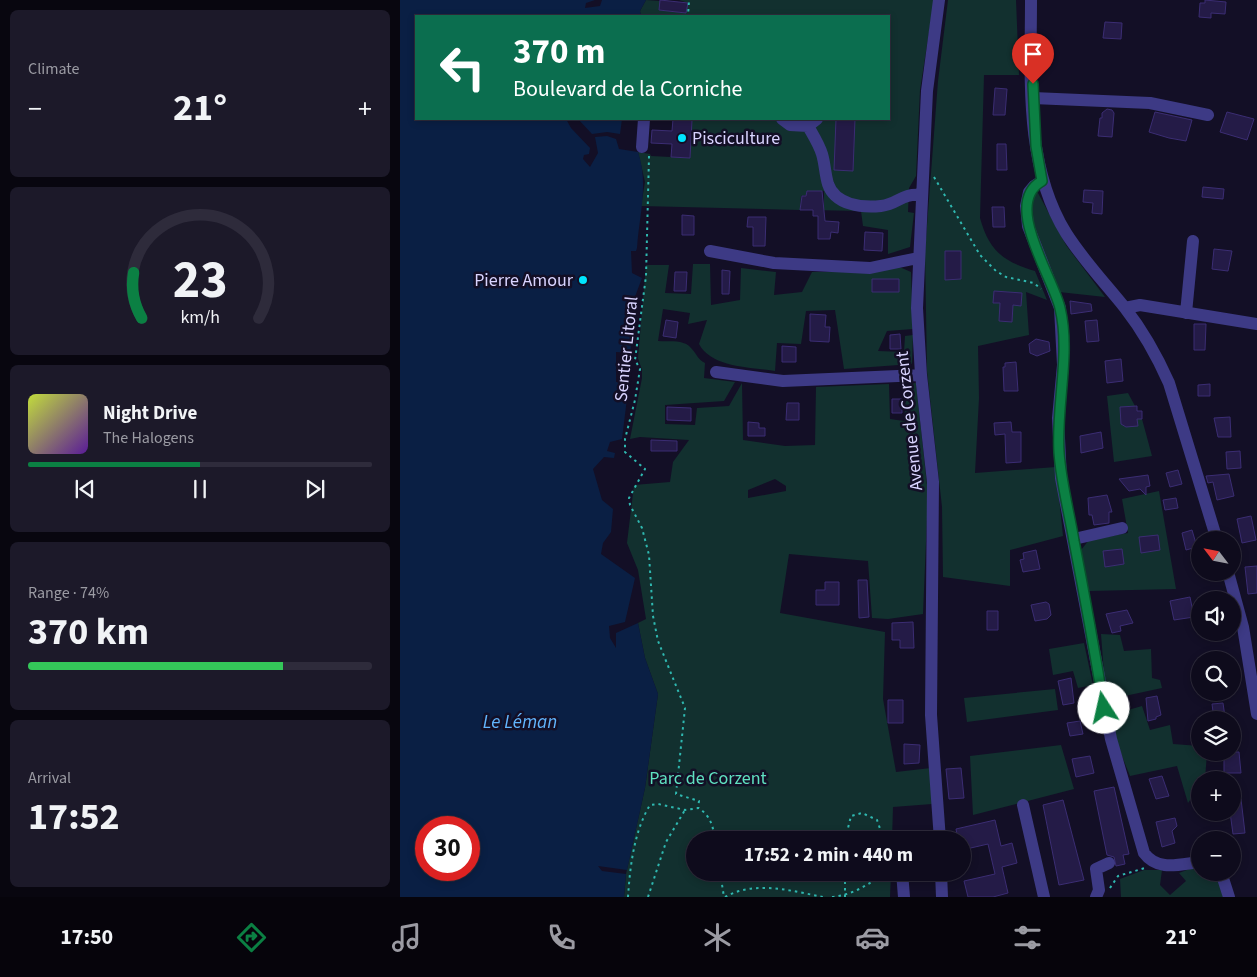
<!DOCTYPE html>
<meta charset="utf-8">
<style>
:root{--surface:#0e0b1c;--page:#1c1929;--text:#f1f3f6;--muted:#9b9ba3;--line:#2e2b3b;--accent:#0b8043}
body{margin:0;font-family:"Source Sans 3",sans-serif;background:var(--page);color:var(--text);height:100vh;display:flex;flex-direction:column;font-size:19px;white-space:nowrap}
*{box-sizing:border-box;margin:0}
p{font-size:16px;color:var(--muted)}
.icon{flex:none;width:28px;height:28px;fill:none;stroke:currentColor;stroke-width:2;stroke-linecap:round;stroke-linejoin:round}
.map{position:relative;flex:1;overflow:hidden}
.drawer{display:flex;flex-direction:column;gap:10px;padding:10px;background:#08060f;width:400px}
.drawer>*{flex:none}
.top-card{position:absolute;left:15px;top:15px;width:475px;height:105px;border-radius:0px;box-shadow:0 2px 8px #0003,0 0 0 1px var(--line);background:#0b6e4f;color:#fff;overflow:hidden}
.needle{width:32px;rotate:302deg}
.buttons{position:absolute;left:791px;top:531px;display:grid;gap:10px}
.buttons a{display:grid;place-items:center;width:50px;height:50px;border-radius:50%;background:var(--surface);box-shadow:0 2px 8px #0003,0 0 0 1px var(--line);font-size:25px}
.speed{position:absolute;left:15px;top:816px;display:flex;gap:10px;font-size:25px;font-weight:700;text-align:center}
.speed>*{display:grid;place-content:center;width:65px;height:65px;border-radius:50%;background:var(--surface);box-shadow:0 2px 8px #0003,0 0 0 1px var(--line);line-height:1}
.speed .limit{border:8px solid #d22;background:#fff;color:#111}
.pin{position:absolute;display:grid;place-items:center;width:42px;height:42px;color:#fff;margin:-51px -21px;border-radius:50% 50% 50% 0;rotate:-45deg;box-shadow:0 0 5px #0007}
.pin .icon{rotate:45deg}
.me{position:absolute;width:55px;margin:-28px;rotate:350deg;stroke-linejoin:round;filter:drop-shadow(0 0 4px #0008)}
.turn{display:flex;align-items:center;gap:18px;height:105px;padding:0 15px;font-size:22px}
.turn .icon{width:65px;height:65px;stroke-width:2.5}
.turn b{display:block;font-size:35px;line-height:42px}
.big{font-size:38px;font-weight:700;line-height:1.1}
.drawer .card{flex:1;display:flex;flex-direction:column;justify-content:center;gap:8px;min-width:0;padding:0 18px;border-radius:8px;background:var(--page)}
.drawer .dial{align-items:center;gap:0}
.dial svg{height:130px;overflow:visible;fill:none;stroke:var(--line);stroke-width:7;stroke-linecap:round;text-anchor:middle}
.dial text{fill:var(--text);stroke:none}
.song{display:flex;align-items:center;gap:15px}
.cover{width:60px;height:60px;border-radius:8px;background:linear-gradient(135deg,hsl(70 70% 55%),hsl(270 70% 35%))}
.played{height:5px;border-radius:2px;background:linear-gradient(90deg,var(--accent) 50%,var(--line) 50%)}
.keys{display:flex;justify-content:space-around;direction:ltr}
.heat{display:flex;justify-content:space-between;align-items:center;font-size:28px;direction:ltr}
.charge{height:8px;border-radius:4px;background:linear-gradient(90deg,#34c759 74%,var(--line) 0)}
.trip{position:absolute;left:286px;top:831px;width:285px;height:50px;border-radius:25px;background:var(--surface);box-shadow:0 2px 8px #0003,0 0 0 1px var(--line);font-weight:700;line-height:50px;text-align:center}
.dock{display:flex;height:80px;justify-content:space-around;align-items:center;background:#06040b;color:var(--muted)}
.dock .icon{width:35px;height:35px}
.dock .current{color:var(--accent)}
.dock b{font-size:22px;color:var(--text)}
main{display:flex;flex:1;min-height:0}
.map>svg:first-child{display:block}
.green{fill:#12302f;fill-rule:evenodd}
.water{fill:#0a1f44;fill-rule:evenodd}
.pier{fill:#130f26}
.building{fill:#241b47;stroke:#3b2d73}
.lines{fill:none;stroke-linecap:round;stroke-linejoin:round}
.path{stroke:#2fb8b0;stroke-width:2;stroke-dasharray:2.5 4;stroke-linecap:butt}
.minor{stroke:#3d3a85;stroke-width:12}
.route-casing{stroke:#07532c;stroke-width:12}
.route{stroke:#0b8043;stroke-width:9}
.poi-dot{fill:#00e5ff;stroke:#130f26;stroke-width:2}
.labels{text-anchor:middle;stroke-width:5;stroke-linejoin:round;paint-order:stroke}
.poi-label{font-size:18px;fill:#d9d4ff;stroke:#130f26;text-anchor:start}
.street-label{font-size:18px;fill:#d9d4ff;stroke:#130f26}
.park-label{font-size:18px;fill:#5fe0c0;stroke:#130f26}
.water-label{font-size:19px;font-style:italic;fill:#62b6ff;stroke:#130f26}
</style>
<main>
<section class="drawer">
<div class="card"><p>Climate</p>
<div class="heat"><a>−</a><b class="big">21°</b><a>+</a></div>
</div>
<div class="card dial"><svg viewBox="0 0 100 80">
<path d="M14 69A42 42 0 1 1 86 69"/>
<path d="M14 69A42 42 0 0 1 9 41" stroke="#0b8043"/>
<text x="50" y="56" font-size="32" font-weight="700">23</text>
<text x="50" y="72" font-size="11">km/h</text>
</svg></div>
<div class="card">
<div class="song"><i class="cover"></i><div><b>Night Drive</b><p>The Halogens</p></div></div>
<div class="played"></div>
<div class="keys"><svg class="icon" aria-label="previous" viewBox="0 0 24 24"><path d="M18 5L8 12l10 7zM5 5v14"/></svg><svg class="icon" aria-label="pause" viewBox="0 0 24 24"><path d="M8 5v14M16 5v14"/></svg><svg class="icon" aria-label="next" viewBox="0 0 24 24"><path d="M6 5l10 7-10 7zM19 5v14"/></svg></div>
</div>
<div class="card"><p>Range · 74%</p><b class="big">370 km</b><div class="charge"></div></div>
<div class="card"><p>Arrival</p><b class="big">17:52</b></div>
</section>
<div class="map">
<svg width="857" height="897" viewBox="0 0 857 897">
<rect width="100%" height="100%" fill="#130f26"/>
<path class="green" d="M 246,0 L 260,1 L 260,10 L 286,13 L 288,3 L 279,0 L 534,0 L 520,90 L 516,176 L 509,188 L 508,212 L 514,213 L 510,247 L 488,254 L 488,230 L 463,226 L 461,211 L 412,210 L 424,205 L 424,191 L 407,191 L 406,195 L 401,196 L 400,210 L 241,206 L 245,182 L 238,152 L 250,154 L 251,156 L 290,158 L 292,120 L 273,119 L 489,119 L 489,16 L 241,16 L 240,11 Z
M 548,0 L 616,0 L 619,75 L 584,75 L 580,218 C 589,251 604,262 635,271 L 647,300 L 626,292 L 629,335 L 578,346 L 579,398 L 575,473 L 656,467 L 663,536 L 610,550 L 610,586 L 543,577 L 542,507 L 527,371 L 525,252 L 538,81 Z
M 632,193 L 638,193 L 666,245 L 705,297 L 659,292 L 632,224 Z
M 293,264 L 310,264 L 311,305 L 340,300 L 341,268 L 376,272 L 374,295 L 402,292 L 412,272 L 454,272 L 495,265 L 511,272 L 513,329 L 487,331 L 478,351 L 504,352 L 505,336 L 513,335 L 512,364 L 444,369 L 435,310 L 406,311 L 401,344 L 377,343 L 375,371 C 351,367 312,368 299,344 L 307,320 L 288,324 L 290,313 L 263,309 L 258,341 C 268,342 284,339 291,348 C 297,354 297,359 305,363 L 304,378 L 335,382 L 324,401 L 265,405 L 265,424 L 295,425 L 297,408 L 329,406 L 342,383 L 343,440 L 385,446 L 415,445 L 416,387 L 489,384 L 490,419 L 504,421 L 507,384 L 516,383 L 528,494 L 523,614 L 488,619 L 472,618 L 468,561 L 389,554 L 380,613 L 485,632 L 483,699 L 496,772 L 531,768 L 532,804 L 493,807 L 492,840 L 295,840 L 295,872 L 491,873 L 490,897 L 224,897 L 226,874 L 245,788 L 258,694 L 245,658 L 238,623 L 246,619 L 238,570 L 227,543 L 234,485 L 270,482 L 273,462 L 289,440 L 240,437 L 230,439 L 242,378 L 242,370 L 238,358 L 246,265 L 269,265 L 265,293 L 291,294 ZM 375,479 L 386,486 L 386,491 L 348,498 L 348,490 Z
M 728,393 L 742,419 L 752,456 L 714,462 L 707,396 Z
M 759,491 L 776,589 L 689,591 L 681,550 L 689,540 L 728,533 L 722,499 Z
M 701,634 L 720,635 L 724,651 L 751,649 L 752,678 L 760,680 L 762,688 L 706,700 Z
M 684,643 L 693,685 L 678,688 L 673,671 L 653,675 L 649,649 Z
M 655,689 L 658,710 L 567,722 L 564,698 Z
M 742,706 L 750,730 L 770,725 L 773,744 L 800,746 L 800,752 L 807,753 L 805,779 L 800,780 L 800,786 L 788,803 L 777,766 L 730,776 L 715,739 L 714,714 Z
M 661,745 L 674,789 L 573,815 L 570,756 Z
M 797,866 L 800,867 L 800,872 L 811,873 L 821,885 L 823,897 L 721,897 L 720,879 L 744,870 L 762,870 L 760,885 L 770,895 L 786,881 L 779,873 Z"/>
<path class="water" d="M 0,0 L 195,0 L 186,3 L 185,8 L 200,6 L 202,0 L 246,0 L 240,11 L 241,16 L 16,16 L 16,119 L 166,119 L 171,128 L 190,148 L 189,154 L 184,155 L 183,159 L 190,167 L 198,153 L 195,137 L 207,136 L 216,139 L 219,149 L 238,152 C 249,184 239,216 237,248 L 236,251 L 231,251 L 232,273 L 242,278 L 233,302 L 229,382 L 222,439 L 210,442 L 207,451 L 215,453 L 214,458 L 204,457 L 193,469 L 202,500 L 213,509 L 211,532 L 203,543 L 201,554 L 235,578 L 225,622 L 209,626 L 210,638 L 216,648 L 216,633 L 238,623 L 245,658 L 258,694 L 245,788 L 227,870 L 198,866 L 202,871 L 226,874 L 224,897 L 0,897 ZM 26,828 L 69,828 L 69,870 L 26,870 Z
M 178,119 L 222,119 L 220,134 L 207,132 L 192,134 Z"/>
<path class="pier" d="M 216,352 L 231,353 L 229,382 L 216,382 Z"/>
<path class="building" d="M 260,0 L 288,3 L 286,13 L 259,10 Z
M 805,0 L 826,2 L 825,14 L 811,13 L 811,18 L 799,17 L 800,3 L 805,3 Z
M 705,22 L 722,23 L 721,39 L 703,38 Z
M 595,88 L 607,89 L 605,115 L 593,115 Z
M 707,109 L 712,110 L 714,113 L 712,137 L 698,136 L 700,118 L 702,118 L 702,113 Z
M 755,112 L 792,120 L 786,141 L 769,138 L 749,132 Z
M 827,112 L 854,119 L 847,140 L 820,132 Z
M 273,119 L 292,120 L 290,158 L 271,157 L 272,144 L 251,143 L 252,130 L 272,131 Z
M 436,119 L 455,119 L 453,171 L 434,170 Z
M 597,144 L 606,144 L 607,170 L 597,170 Z
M 803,187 L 824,189 L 823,199 L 802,197 Z
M 684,190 L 703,191 L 702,214 L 692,213 L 693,203 L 683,202 Z
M 407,191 L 422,191 L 425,221 L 439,222 L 438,233 L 431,232 L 430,239 L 418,239 L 418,216 L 413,216 L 413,210 L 400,210 L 402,196 L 406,196 Z
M 592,207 L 604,207 L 605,227 L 593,227 Z
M 282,215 L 294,216 L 294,235 L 282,235 Z
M 348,217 L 366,217 L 365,246 L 353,246 L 353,227 L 347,227 Z
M 465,232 L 483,233 L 482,251 L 464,250 Z
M 814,249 L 832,251 L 828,271 L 812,269 Z
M 545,251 L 561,251 L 561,279 L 545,280 Z
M 322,270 L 330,271 L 329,294 L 322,294 Z
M 275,272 L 287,272 L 286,291 L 274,291 Z
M 472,279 L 499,279 L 499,292 L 472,292 Z
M 594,291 L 622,293 L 621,306 L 613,305 L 612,322 L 599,321 L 600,303 L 593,303 Z
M 670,301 L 691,304 L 692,311 L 671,314 Z
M 410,314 L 426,315 L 425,327 L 430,327 L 429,342 L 410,341 Z
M 266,320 L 278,322 L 276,338 L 263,336 Z
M 697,320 L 699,341 L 687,342 L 685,321 Z
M 794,324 L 806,324 L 805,350 L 794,350 Z
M 500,334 L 501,349 L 490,349 L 490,335 Z
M 636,339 L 649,342 L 650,351 L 637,356 L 630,353 L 629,344 Z
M 382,346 L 396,347 L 396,362 L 382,362 Z
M 721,359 L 723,381 L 707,383 L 705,361 Z
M 616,362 L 618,391 L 604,391 L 603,367 L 605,367 L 605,363 Z
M 810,384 L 810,396 L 798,396 L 798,385 Z
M 492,399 L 502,399 L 502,413 L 492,413 Z
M 387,403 L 399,403 L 399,420 L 386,420 Z
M 737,406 L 737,411 L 742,411 L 742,419 L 737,419 L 738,426 L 726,427 L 721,424 L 720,407 Z
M 267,407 L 291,408 L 291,421 L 267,420 Z
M 830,417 L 831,437 L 818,437 L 814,418 Z
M 348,422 L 359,423 L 359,428 L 365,428 L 365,436 L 348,436 Z
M 611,422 L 612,432 L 621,432 L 621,462 L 606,463 L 605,434 L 595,435 L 594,423 Z
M 701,432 L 703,448 L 681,453 L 680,436 Z
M 251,440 L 277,441 L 277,451 L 251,451 Z
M 840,451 L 841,468 L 827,469 L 826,452 Z
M 778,470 L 782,484 L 770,487 L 766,473 Z
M 829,474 L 834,496 L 817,500 L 813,482 L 808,483 L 806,476 Z
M 748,475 L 750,486 L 746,487 L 746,495 L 740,489 L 729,491 L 719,479 Z
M 707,495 L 712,512 L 709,512 L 709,523 L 694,525 L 692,515 L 689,515 L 688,498 Z
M 776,498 L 778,508 L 765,510 L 763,500 Z
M 851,516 L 856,540 L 842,543 L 837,519 Z
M 792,530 L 797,547 L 786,550 L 782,533 Z
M 758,535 L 760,550 L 741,553 L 739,537 Z
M 722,549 L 724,564 L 705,567 L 703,551 Z
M 636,550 L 640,569 L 623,572 L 620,560 L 624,559 L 623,553 Z
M 857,566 L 857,593 L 848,594 L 845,567 Z
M 458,580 L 467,580 L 469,617 L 459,618 Z
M 425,582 L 439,582 L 439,605 L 416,605 L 416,590 L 425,590 Z
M 790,597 L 794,617 L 774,620 L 770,601 Z
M 646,602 L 649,604 L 651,615 L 647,619 L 635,621 L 631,605 Z
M 727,610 L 733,623 L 720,626 L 721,631 L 712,633 L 706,614 Z
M 587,611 L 598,611 L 598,630 L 587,630 Z
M 513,622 L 514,648 L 500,648 L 500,640 L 492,640 L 492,623 Z
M 671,678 L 674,703 L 663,705 L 658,681 Z
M 757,696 L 761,715 L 756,717 L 756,719 L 748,721 L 746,698 Z
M 488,700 L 503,700 L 503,723 L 488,723 Z
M 823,703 L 825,717 L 814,719 L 812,704 Z
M 680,721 L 683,734 L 670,736 L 667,723 Z
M 504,744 L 520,745 L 519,763 L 504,764 Z
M 824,752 L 839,752 L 841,773 L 824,773 Z
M 690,756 L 694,773 L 676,777 L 672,759 Z
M 561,768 L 564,798 L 549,799 L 546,769 Z
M 762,776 L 769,796 L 756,799 L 749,779 Z
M 714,787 L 729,854 L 723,855 L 725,864 L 716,866 L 714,857 L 707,855 L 694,791 Z
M 841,799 L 845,833 L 833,834 L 830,812 L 832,812 L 832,800 Z
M 663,800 L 684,880 L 659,885 L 643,805 Z
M 775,818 L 777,826 L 772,831 L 775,843 L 762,847 L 756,822 Z
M 595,820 L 601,846 L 612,843 L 617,863 L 602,867 L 608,893 L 593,897 L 568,897 L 564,881 L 595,874 L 588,844 L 562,850 L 562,840 L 558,840 L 556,829 Z"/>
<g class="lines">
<path class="path" d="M 286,16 L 288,16 L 289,0
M 249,156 L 246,276 L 235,360 L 240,369 L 235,400 L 225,439 L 225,452 L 245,469 L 229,498 L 230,505 L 242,528 L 249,555 L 253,616 L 258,641 L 285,708 L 276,794 L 299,801 L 298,808
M 534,177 L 580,255 L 596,271 L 606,277 L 634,283 L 641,289
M 445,840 L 451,816 L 462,813 L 477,820 L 484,840
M 320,872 L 324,897
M 710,888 L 718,876 L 745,868
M 228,897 C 230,867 234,831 250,805 L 258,804 L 285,810 L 299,808 C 311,817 313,826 315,840
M 248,897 L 266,842 L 285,810
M 325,897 C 355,880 392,891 423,897
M 432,897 C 452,895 469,885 485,872
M 445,897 L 445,872"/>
<path class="minor" d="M 539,0 L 527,91 L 517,308 L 521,375 L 533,482 L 531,715 L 540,840
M 631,0 C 631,77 624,165 666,233 C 683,260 705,283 725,308 C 743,331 757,356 769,383 L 817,540
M 633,98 L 750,103 L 808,115
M 382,119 L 390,125 L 408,126 L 417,119
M 408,126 C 413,135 419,144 422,154 C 425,164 425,174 428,184 C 435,205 462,208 481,206 C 499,204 501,193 521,195
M 242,147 L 244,119
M 642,181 L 634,186 L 629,192 L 626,206 L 628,226 L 660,308 L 663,365 L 658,418 L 661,478 L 711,739 L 744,853 C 758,872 780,864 800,862
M 310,251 L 374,263 L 470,268 L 518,258
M 725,308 L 740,305 L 857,324
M 786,313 L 793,241
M 316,372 L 383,381 L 521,375
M 674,539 L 722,528
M 828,572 L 843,627 L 857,714
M 623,805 L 644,897
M 502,872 L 504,897
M 541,872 L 542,897
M 821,872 L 829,897
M 696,897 L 699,890 L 696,869 L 709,863"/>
</g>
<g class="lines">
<g class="route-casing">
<path id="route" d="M 633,84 L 636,146 L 642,181 C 602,203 653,277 660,308 C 671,353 656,405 659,452 C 661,482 669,511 674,541 C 685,597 695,653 704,708"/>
</g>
<use href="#route" class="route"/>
</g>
<g class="poi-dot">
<circle cx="282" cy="138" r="5"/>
<circle cx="183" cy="280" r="5"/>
</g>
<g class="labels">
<g class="poi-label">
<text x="292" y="144">Pisciculture</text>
<text x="173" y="286" text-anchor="end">Pierre Amour</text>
</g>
<g class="street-label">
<text transform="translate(226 349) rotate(-84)" y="6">Sentier Litoral</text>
<text transform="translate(509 421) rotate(-96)" y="6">Avenue de Corzent</text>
</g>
<g class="park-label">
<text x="308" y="784">Parc de Corzent</text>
</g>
<g class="water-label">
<text x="120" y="728">Le Léman</text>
</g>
</g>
</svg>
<div class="buttons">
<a><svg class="needle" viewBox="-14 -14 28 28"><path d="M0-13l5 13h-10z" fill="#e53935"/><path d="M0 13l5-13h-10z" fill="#9b9ba3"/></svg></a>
<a><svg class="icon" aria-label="sound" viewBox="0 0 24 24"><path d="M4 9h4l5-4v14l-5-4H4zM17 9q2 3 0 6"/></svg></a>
<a><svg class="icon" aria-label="search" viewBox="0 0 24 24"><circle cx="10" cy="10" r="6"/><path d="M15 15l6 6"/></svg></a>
<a><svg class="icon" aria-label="layers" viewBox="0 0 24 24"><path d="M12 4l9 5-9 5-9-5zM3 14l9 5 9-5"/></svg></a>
<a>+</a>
<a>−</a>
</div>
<div class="speed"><div class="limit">30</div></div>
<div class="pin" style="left:633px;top:84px;background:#d93025"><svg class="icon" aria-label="arrive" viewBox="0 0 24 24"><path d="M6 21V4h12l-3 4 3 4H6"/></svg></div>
<svg class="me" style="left:704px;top:708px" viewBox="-20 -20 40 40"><circle r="19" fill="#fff"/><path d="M0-13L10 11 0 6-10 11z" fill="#0b8043"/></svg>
<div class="trip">17:52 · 2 min · 440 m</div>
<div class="top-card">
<div class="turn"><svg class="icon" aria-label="left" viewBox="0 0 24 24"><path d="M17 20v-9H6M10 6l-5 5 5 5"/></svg><div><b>370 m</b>Boulevard de la Corniche</div></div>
</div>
</div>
</main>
<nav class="dock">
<b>17:50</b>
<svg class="icon current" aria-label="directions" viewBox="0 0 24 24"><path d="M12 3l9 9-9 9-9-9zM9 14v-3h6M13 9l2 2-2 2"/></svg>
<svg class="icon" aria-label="music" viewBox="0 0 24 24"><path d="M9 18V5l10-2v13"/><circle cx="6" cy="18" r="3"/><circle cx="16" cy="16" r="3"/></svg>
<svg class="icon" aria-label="phone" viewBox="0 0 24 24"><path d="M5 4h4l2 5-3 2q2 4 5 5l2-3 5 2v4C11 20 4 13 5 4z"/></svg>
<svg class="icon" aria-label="climate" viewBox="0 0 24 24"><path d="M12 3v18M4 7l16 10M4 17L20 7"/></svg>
<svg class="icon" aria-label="car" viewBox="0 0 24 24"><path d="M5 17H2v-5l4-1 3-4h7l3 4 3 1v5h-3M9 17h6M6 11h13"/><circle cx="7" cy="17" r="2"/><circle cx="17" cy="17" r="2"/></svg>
<svg class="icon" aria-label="filters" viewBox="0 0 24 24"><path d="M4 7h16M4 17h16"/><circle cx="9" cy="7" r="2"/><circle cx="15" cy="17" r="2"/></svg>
<b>21°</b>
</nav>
